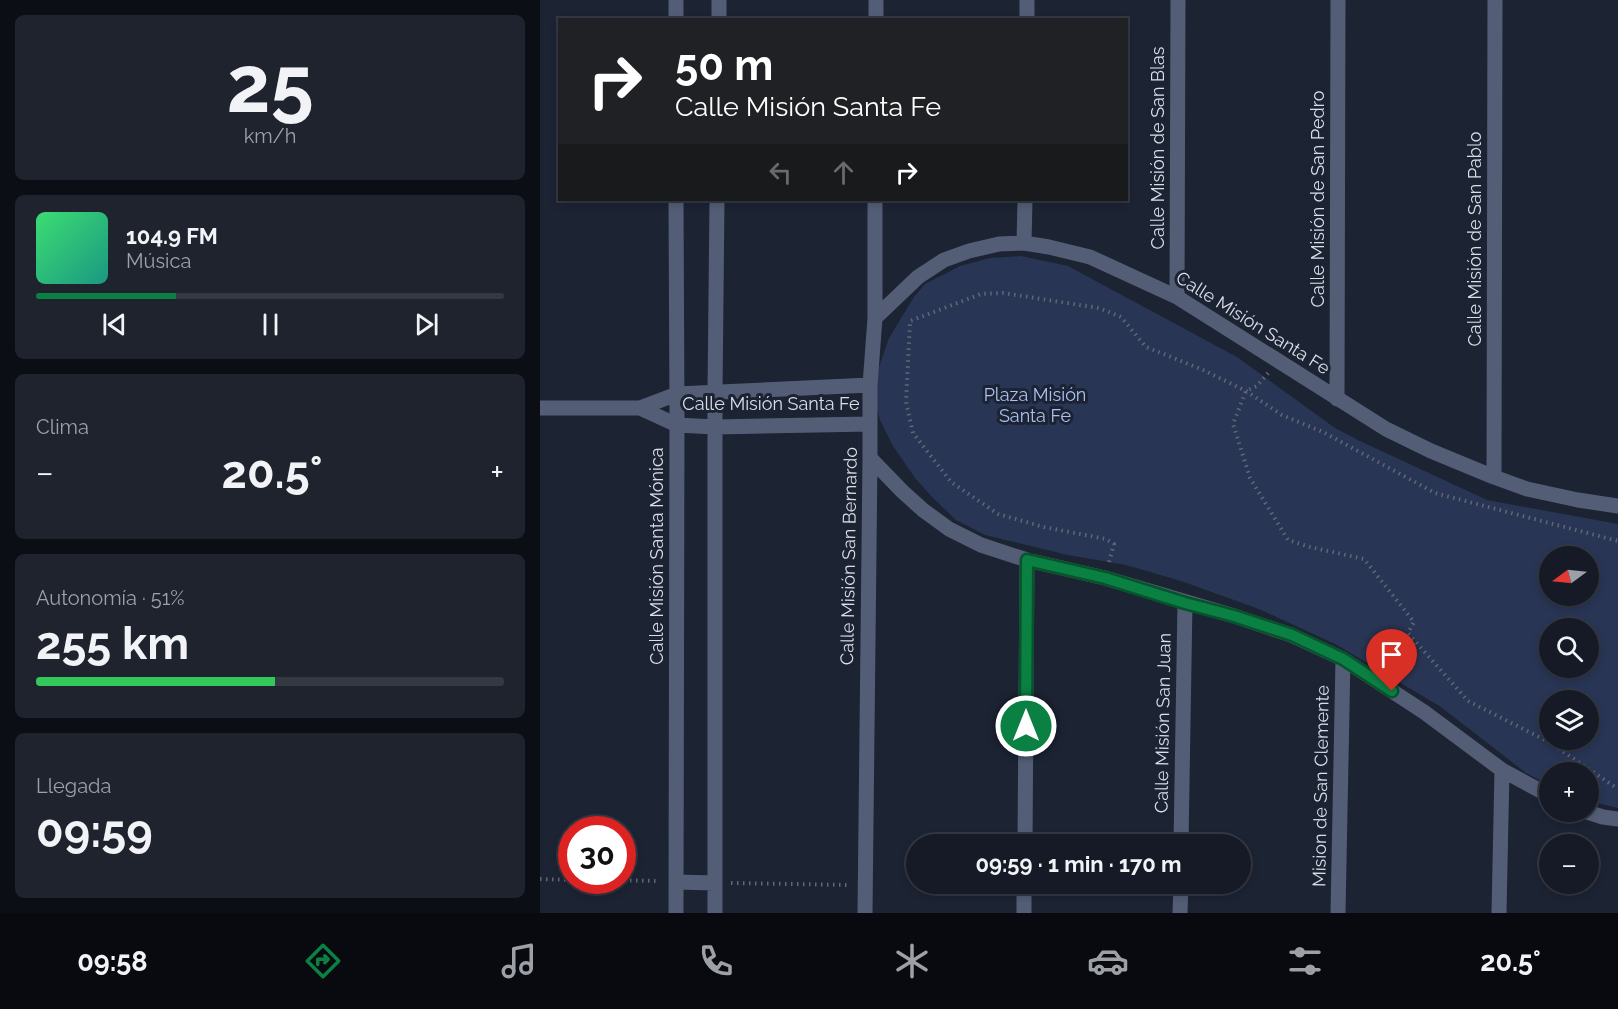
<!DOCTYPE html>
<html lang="es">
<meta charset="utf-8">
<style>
:root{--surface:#151a26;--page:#1e232e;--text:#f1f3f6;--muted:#9da1a7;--line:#343843;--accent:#0b8043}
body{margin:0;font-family:Raleway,sans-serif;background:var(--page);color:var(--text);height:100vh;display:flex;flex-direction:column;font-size:22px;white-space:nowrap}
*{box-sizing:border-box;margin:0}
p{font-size:20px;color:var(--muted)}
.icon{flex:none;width:33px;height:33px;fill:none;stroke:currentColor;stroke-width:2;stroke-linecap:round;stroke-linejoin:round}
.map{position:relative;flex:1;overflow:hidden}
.side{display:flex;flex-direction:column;gap:15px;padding:15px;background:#0c0e15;width:540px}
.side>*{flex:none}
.guide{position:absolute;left:18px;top:18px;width:570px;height:183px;border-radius:0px;box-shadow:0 3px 9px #0003,0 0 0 2px var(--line);background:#202124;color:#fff;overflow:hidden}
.needle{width:39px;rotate:255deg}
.tools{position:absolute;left:999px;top:546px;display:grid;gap:12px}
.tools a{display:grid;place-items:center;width:60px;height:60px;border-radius:50%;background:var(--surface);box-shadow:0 3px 9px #0003,0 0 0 2px var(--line);font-size:30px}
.speed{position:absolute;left:18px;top:816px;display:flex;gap:12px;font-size:30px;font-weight:700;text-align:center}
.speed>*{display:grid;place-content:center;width:78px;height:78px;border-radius:50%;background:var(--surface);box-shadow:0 3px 9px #0003,0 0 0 2px var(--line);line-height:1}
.speed .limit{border:9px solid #d22;background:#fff;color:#111}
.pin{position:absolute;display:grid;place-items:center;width:51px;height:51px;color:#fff;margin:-62px -26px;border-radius:50% 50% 50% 0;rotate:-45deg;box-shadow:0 0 6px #0007}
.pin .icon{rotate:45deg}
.me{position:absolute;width:66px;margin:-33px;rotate:0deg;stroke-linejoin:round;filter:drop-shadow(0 0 4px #0008)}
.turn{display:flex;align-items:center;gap:21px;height:126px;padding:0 18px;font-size:27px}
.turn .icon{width:78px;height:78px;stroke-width:2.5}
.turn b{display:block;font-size:42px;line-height:51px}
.lanes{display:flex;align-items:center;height:57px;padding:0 18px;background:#0003;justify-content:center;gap:30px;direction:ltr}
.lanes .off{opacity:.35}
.big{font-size:45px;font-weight:700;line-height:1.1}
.side .widget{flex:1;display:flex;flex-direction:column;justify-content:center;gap:9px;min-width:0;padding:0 21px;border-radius:9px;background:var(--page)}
.side .dial{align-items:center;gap:0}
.dial b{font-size:78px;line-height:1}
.song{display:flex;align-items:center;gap:18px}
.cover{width:72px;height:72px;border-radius:9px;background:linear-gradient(135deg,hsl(140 70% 55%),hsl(170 70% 35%))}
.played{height:6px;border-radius:3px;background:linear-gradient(90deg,var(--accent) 30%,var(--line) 30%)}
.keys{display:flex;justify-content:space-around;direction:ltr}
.heat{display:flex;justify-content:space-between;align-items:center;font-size:33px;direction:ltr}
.charge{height:9px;border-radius:4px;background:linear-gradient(90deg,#34c759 51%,var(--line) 0)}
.trip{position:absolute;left:366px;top:834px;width:345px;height:60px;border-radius:30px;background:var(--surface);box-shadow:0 3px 9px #0003,0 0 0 2px var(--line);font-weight:700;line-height:60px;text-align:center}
.tab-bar{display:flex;height:96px;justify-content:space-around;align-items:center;background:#080a0f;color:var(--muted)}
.tab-bar .icon{width:42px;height:42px}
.tab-bar .selected{color:var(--accent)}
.tab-bar b{font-size:27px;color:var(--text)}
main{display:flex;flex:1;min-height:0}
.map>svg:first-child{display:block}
.green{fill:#283554;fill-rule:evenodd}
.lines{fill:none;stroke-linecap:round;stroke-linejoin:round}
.path{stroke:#616775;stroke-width:4;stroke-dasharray:1.5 4.5;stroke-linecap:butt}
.minor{stroke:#535e76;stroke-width:15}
.route-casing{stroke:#07532c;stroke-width:15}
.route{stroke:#0b8043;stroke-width:10}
.labels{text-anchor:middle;stroke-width:6;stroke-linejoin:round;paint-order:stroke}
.street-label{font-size:18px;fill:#d9dee9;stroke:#1c2333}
.park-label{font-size:18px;fill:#abc0f1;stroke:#1c2333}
</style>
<main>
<section class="side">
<div class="widget dial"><b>25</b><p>km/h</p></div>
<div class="widget">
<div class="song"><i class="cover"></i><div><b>104.9 FM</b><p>Música</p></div></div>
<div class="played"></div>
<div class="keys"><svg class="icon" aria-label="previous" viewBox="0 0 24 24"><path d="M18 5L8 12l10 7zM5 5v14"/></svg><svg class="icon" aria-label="pause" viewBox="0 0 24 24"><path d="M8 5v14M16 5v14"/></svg><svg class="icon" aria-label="next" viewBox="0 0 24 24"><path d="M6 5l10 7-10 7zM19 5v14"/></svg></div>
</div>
<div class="widget"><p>Clima</p>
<div class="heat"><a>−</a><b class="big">20.5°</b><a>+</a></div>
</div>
<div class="widget"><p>Autonomía · 51%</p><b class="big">255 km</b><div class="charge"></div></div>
<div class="widget"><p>Llegada</p><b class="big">09:59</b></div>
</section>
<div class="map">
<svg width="1078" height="913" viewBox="0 0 1078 913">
<rect width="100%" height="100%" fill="#1c2333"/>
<path class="green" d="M 481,256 L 528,266 L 697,357 L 795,428 L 820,441 L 947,500 L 1078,524 L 1078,808 L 1049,801 L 1048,772 L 1010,772 L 1009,785 L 986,773 L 901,707 L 797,645 L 719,609 L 641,581 L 586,565 L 528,555 L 445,535 L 416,520 L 392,497 L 375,478 L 353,446 L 340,420 L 334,397 L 338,370 L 349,338 L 374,297 L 385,284 L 420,266 L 450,258 ZM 1010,556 L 1048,556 L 1048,596 L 1010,596 ZM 1010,628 L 1048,628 L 1048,668 L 1010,668 ZM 1010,700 L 1048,700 L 1048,740 L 1010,740 Z"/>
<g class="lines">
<path class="path" d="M 728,373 L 717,386 L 706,391 L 693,424 L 710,478 L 748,540 L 770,547 L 824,559 L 874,622 L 868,633 L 928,701 L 1009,742 L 1075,787 L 1078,787
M 569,562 L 574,544 L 566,539 L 504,527 L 458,514 L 411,482 L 373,433 L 366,402 L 370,321 L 441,294 L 463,293 L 559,308 L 581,317 L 606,347 L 661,369 L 706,391 L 742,415 L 783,432 L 895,493 L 1078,541
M 828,654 L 854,648 L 868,633
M 0,879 L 32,880
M 72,880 L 119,881
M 191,883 L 309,885"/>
<path class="minor" d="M 136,0 L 136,20
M 179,20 L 179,0
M 336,20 L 336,0
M 487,20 L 487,0
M 484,243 L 485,200
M 637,297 L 638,0
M 335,318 L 378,277 L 404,260 L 429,251 L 459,244 L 484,243 L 509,247 L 550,257 L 637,297 L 846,429 L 891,451 L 954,477 L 987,489 L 1038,500 L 1078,506
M 797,399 L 798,0
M 0,408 L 100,408 L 137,394 L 330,385
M 100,408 L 137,425 L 175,427 L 330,424
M 330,458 L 362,491 L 383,510 L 409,529 L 441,545 L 487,560 L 565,578 L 694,616 L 751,635 L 803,659 L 884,712 L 962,770 L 1010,796
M 954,477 L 955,0
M 1047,812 L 1063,817 L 1078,819
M 485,844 L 487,560
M 641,844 L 645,602
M 136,882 L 175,883
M 136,913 L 137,411 L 136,200
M 175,913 L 175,392 L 177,200
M 325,913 L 330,458 L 330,385 L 335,318 L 335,200
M 484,913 L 484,884
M 640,913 L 641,884
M 798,913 L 803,659
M 959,913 L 962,770"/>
</g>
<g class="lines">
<g class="route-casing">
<path id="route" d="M 486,726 L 487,560 L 565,578 L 645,603 L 694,616 L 752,635 L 803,659 L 852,691"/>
</g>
<use href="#route" class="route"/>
</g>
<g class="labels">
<g class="street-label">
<text transform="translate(618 148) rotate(-90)" y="6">Calle Misión de San Blas</text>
<text transform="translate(778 199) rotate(-90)" y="6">Calle Misión de San Pedro</text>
<text transform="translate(935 239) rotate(-90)" y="6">Calle Misión de San Pablo</text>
<text transform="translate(713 323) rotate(32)" y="6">Calle Misión Santa Fe</text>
<text x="231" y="410">Calle Misión Santa Fe</text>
<text transform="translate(117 556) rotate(-90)" y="6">Calle Misión Santa Mónica</text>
<text transform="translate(309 556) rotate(-89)" y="6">Calle Misión San Bernardo</text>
<text transform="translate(623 723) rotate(-89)" y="6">Calle Misión San Juan</text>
<text transform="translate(781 786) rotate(-89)" y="6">Mision de San Clemente</text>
</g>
<g class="park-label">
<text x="495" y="401">Plaza Misión<tspan x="495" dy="21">Santa Fe</tspan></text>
</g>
</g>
</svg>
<div class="tools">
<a><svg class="needle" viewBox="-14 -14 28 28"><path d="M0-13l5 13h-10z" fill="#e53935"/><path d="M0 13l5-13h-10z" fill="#9da1a7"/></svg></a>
<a><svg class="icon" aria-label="search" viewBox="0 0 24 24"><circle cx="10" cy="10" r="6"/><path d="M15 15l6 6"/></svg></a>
<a><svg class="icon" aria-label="layers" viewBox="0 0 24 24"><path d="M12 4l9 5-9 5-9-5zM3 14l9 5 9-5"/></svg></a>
<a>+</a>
<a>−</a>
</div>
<div class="speed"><div class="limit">30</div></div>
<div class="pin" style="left:852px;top:691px;background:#d93025"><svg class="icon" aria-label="arrive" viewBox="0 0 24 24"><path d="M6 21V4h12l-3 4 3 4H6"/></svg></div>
<svg class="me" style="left:486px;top:726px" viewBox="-20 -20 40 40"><circle r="17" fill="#0b8043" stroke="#fff" stroke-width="3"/><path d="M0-11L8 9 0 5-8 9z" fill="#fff"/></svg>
<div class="trip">09:59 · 1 min · 170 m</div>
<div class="guide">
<div class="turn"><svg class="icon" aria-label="right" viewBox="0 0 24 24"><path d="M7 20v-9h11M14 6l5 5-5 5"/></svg><div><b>50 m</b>Calle Misión Santa Fe</div></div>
<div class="lanes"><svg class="icon off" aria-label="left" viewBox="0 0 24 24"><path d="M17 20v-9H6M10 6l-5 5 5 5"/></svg><svg class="icon off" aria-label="ahead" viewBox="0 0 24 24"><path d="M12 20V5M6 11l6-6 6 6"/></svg><svg class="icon" aria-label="right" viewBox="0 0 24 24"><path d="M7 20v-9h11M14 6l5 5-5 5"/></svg></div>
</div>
</div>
</main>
<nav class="tab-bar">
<b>09:58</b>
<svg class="icon selected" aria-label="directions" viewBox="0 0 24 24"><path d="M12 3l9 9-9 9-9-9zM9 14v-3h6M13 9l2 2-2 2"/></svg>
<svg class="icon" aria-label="music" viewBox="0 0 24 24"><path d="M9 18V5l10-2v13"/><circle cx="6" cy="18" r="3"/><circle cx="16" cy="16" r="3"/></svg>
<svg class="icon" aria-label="phone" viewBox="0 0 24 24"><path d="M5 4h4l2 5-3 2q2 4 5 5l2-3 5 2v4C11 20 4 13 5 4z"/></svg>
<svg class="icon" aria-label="climate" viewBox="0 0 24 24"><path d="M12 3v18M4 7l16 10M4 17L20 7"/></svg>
<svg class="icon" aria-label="car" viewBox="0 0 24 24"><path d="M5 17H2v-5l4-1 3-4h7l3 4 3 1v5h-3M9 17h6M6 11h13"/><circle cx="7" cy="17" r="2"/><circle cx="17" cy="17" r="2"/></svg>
<svg class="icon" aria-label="filters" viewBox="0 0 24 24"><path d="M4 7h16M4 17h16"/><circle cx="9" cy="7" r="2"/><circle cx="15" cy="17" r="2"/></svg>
<b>20.5°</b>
</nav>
